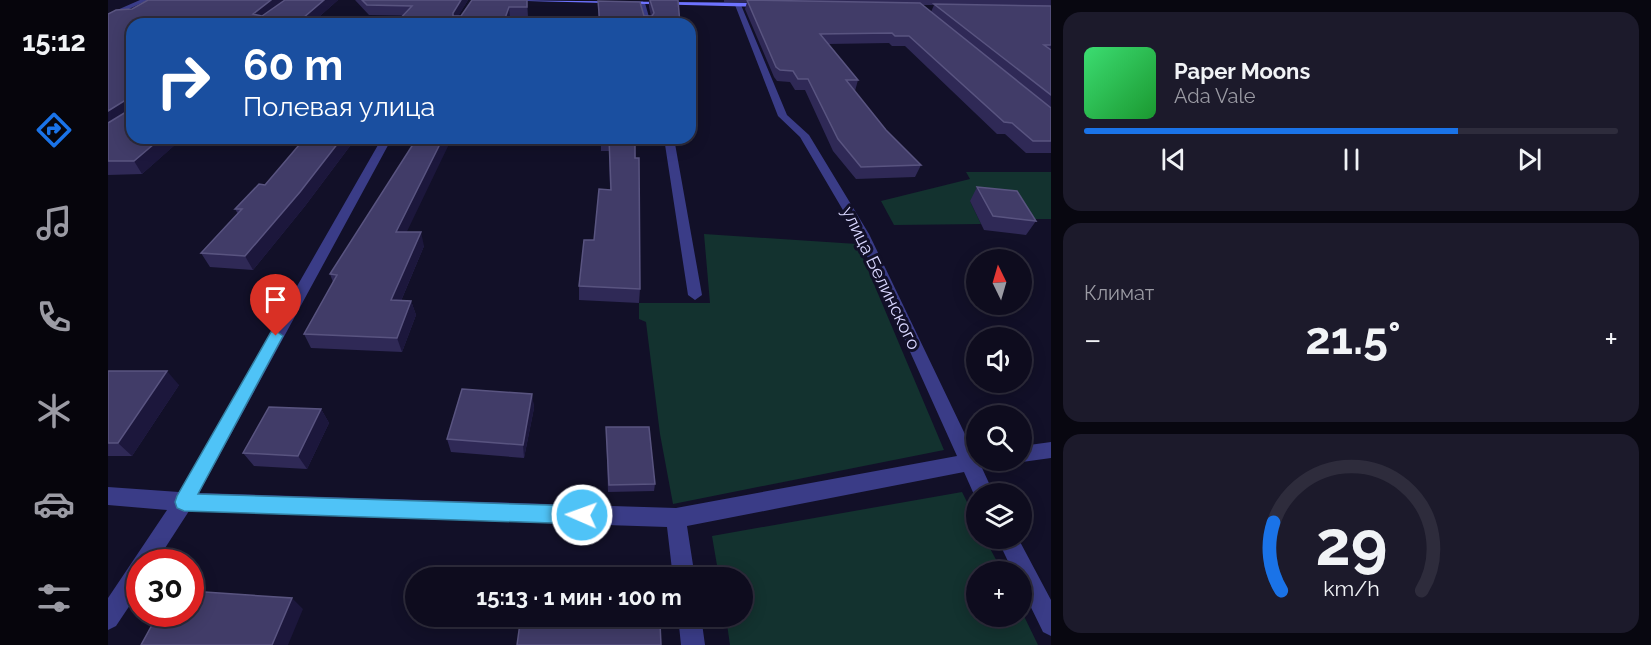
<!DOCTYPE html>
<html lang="ru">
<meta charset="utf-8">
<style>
:root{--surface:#0e0c1e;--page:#1c1a2b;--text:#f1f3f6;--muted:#9b9ba4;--line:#2e2c3c;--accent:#1a73e8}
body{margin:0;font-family:Raleway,sans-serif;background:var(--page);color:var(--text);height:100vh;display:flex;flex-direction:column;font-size:22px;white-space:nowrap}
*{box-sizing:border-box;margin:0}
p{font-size:20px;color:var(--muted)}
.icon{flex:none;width:33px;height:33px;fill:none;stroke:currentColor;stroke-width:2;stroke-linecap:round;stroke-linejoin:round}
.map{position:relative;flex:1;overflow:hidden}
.sheet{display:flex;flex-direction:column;gap:12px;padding:12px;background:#080710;width:600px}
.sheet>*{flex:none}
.banner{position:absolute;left:18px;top:18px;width:570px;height:126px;border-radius:18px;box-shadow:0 3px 15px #0003,0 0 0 2px var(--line);background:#1a4fa0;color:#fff;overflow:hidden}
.needle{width:39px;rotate:355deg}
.controls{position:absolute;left:858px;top:249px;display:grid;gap:12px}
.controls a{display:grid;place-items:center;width:66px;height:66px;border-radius:50%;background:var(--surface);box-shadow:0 3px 15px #0003,0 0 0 2px var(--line);font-size:30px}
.speed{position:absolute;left:18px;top:549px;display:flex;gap:12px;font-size:30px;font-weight:700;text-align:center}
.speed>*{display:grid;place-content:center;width:78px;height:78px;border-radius:50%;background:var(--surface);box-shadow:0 3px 15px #0003,0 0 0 2px var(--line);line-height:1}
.speed .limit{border:9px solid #d22;background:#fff;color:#111}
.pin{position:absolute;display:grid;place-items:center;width:51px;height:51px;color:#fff;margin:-62px -26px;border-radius:50% 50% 50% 0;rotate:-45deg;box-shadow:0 0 6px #0007}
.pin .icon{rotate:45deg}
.me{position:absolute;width:66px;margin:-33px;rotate:272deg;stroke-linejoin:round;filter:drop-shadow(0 0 4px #0008)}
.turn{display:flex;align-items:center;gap:21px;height:126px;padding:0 18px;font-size:27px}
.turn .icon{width:78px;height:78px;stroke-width:2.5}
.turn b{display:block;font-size:42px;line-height:51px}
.big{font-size:45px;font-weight:700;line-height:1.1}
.sheet .card{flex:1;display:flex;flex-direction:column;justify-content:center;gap:9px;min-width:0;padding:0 21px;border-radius:18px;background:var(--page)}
.sheet .dial{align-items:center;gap:0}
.dial svg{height:156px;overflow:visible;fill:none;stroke:var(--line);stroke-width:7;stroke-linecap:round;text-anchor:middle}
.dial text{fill:var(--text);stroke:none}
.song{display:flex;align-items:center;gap:18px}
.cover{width:72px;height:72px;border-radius:9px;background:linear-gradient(135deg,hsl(140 70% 55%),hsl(130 70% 35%))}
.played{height:6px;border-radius:3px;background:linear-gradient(90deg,var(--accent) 70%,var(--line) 70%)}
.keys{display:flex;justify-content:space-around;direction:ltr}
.heat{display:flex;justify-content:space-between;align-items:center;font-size:33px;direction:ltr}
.trip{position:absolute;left:297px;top:567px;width:348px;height:60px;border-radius:30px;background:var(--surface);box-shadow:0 3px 15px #0003,0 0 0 2px var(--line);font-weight:700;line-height:60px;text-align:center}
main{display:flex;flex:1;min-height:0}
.tab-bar{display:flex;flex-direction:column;width:108px;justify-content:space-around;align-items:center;background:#06050c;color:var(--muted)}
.tab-bar .icon{width:42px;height:42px}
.tab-bar .current{color:var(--accent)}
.tab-bar b{font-size:27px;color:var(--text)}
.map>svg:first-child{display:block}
.green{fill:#13322f}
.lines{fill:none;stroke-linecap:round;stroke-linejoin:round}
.street{fill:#3a3c87;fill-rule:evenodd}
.secondary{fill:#6e73ff;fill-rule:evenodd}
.wall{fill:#2f2956;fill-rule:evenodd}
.shaded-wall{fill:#1c173c}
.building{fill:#413c68;stroke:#595480;stroke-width:1.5}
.route{fill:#4fc3f7;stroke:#337fa1;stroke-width:1.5}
.labels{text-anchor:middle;stroke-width:6;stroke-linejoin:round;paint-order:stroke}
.street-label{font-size:18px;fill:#d9d7ff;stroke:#121028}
</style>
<main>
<nav class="tab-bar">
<b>15:12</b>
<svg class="icon current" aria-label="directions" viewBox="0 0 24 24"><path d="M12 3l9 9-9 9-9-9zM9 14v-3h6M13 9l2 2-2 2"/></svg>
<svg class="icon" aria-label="music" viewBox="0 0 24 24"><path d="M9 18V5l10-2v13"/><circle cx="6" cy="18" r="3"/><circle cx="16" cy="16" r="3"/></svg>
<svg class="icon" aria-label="phone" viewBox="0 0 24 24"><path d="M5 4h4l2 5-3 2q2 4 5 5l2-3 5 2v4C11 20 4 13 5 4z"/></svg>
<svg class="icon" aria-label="climate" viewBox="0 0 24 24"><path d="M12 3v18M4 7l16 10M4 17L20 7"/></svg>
<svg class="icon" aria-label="car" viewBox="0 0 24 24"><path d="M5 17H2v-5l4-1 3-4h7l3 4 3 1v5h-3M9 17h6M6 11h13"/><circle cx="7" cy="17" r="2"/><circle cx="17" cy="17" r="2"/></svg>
<svg class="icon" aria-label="filters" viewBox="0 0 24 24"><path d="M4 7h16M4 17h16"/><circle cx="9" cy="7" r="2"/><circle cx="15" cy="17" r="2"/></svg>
</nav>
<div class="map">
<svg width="943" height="645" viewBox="0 0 943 645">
<rect width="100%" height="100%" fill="#121028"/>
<path class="green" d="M 858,172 L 943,172 L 943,219 L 909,219 L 862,201 L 873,224 L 786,225 L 773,201 L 862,179 Z
M 596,234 L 749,244 L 836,450 L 565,504 L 552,434 L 538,322 L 531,319 L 531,303 L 602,303 Z
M 854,492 L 868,520 L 868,538 L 877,539 L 894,571 L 868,572 L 868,616 L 914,616 L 914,612 L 930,645 L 622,645 L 618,617 L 634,616 L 634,578 L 611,577 L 604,536 Z"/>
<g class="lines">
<path class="street" d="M 32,0 L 40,0 L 0,19 L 0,14 Z
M 534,1 L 537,3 L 543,24 L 537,24 L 531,3 Z
M 630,3 L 633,5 L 679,115 L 701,135 L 761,234 L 866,453 L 868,453 L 868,460 L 882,460 L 880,466 L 874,468 L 886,494 L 868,494 L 868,499 L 856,472 L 579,526 L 587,578 L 565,578 L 559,527 L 81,511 L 48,562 L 32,562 L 32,590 L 8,626 L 0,630 L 0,598 L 59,510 L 0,505 L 0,487 L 71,492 L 274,138 L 284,138 L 91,493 L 568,508 L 849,456 L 749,234 L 692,137 L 670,116 L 627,5 Z
M 556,138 L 566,138 L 594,295 L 587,300 L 580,295 Z
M 943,442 L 943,458 L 914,462 L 910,460 L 914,460 L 914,446 Z
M 889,538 L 910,538 L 943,600 L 943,636 L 935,632 L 914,589 L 914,572 L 905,572 Z
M 570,616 L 593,616 L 597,645 L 573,645 Z"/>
<path class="secondary" d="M 380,0 L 659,3 L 662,5 L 659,7 Z"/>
</g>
<path class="wall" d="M 40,0 L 176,1 L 230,0 L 34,174 L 0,175 L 0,14 L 24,9 Z
M 247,0 L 360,0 L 350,16 L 353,16 L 419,0 L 420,17 L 402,17 L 261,15 Z
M 539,0 L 570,0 L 572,24 L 490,24 L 490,1 L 536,16 L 543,16 L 541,7 L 541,0 Z
M 616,0 L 943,0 L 943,153 L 918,153 L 897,134 L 889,134 L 797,46 L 784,46 L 781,43 L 720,44 L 750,80 L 747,91 L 778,130 L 813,165 L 807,177 L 748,179 L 725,151 L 697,90 L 687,90 L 682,82 L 669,81 L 666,77 L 637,9 L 639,2 L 616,2 ZM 814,5 L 826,5 L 823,12 Z
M 197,138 L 248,138 L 197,206 L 145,270 L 102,267 L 93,253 L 130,214 L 127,209 L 157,185 Z
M 493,138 L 527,138 L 532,289 L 531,303 L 471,300 L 471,286 L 486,240 L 502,190 L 501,151 L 493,151 Z
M 869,187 L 928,221 L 918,235 L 876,230 L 862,201 Z
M 298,232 L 316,246 L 293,301 L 303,301 L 308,315 L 294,352 L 203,348 L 196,334 L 225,282 L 222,274 Z
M 0,371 L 71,385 L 24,456 L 0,456 Z
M 424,394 L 426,408 L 416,458 L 343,452 L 339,439 Z
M 213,409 L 221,423 L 199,469 L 146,466 L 135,453 Z
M 498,427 L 547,484 L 546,491 L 500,492 Z"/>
<path class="shaded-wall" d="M 163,0 L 176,0 L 177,2 L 149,24 L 145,14 Z
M 216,0 L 230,0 L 203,24 L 188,24 Z
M 353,0 L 360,0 L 346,23 L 345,13 Z
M 401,7 L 402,17 L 399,24 L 395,24 Z
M 16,101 L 23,113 L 0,128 L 0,111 Z
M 53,138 L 75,138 L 34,174 L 26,161 Z
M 234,138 L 248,138 L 197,206 L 145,270 L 137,256 Z
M 335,138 L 344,138 L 292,246 L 288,232 Z
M 313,232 L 316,246 L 287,315 L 283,300 Z
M 303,301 L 308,315 L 294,352 L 289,338 Z
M 59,371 L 71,385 L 24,456 L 10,443 Z
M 424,394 L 426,408 L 416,458 L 415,445 Z
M 213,409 L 221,423 L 199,469 L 190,456 Z
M 184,598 L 195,609 L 180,645 L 164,645 Z"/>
<path class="building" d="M 40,0 L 163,0 L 145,14 L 154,16 L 177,0 L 216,0 L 188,24 L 24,24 L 24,138 L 53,138 L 26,161 L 0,161 L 0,123 L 18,112 L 19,101 L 16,101 L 0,111 L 0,14 L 8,10 L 24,9 Z
M 254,0 L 353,0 L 345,13 L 345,16 L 353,16 L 364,0 L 419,0 L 419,7 L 401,7 L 395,24 L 287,24 L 304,6 L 259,5 Z
M 542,0 L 570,0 L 572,24 L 492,24 L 490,1 L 532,2 L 536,16 L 544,16 L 546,13 Z
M 639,0 L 812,3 L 943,108 L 943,141 L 925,141 L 904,123 L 896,122 L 801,36 L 787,36 L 784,33 L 712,34 L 750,80 L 738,80 L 778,130 L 813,165 L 753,167 L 730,139 L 700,79 L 690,79 L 685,71 L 672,70 L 668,67 Z
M 826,4 L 943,6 L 943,45 L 936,45 L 943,50 L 943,95 Z
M 197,138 L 234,138 L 192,192 L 137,256 L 93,253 L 134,209 L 127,209 L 151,184 L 157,185 Z
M 309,138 L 335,138 L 288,232 L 313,232 L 283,300 L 303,301 L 289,338 L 196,334 L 229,275 L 222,274 Z
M 497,138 L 527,138 L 527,158 L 531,158 L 532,289 L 471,286 L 476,240 L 486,240 L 491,189 L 503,190 L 501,138 Z
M 869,187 L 909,191 L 928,221 L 885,216 Z
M 0,371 L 59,371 L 10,443 L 0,443 Z
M 354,389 L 424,394 L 415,445 L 339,439 Z
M 161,407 L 213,409 L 190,456 L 135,453 Z
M 498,427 L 541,427 L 547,484 L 501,485 Z
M 82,591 L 184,598 L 164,645 L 33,645 L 50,614 L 82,614 Z
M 413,616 L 438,616 L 552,623 L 553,645 L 409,645 Z"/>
<path class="route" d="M 168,331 L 175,336 L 90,494 L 474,506 L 481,509 L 483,515 L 481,521 L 474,524 L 76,511 L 69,508 L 67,502 L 69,496 L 163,332 Z"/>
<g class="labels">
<g class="street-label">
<text transform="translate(773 278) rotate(64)" y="6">улица Белинского</text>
</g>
</g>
</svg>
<div class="controls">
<a><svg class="needle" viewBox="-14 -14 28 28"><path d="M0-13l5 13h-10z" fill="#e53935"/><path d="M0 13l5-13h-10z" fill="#9b9ba4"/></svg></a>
<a><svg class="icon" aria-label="sound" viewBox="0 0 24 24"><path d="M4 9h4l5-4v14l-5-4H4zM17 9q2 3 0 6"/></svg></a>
<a><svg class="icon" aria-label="search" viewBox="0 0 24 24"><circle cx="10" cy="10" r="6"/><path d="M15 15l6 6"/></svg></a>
<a><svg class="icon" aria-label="layers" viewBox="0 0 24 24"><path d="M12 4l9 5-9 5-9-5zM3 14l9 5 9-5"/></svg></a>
<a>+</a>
</div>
<div class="speed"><div class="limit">30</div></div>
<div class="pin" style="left:168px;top:336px;background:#d93025"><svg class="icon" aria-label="arrive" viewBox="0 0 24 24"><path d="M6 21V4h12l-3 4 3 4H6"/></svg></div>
<svg class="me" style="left:474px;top:515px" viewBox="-20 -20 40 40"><circle r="17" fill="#4fc3f7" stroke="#fff" stroke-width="3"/><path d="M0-11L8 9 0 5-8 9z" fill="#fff"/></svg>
<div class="trip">15:13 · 1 мин · 100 m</div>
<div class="banner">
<div class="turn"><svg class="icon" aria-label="right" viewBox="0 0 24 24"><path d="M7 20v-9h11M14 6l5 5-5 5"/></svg><div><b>60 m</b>Полевая улица</div></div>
</div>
</div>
<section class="sheet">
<div class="card">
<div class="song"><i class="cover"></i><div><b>Paper Moons</b><p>Ada Vale</p></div></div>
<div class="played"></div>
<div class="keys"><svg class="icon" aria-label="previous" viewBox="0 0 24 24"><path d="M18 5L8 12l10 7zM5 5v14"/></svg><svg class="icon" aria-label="pause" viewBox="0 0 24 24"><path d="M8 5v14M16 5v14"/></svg><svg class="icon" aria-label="next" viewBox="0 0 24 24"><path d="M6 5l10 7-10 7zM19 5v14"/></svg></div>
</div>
<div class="card"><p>Климат</p>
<div class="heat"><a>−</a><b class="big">21.5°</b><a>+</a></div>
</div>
<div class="card dial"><svg viewBox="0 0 100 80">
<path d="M14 69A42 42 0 1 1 86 69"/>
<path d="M14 69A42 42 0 0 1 10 34" stroke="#1a73e8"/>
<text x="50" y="56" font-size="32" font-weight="700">29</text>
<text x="50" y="72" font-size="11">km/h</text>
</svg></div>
</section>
</main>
